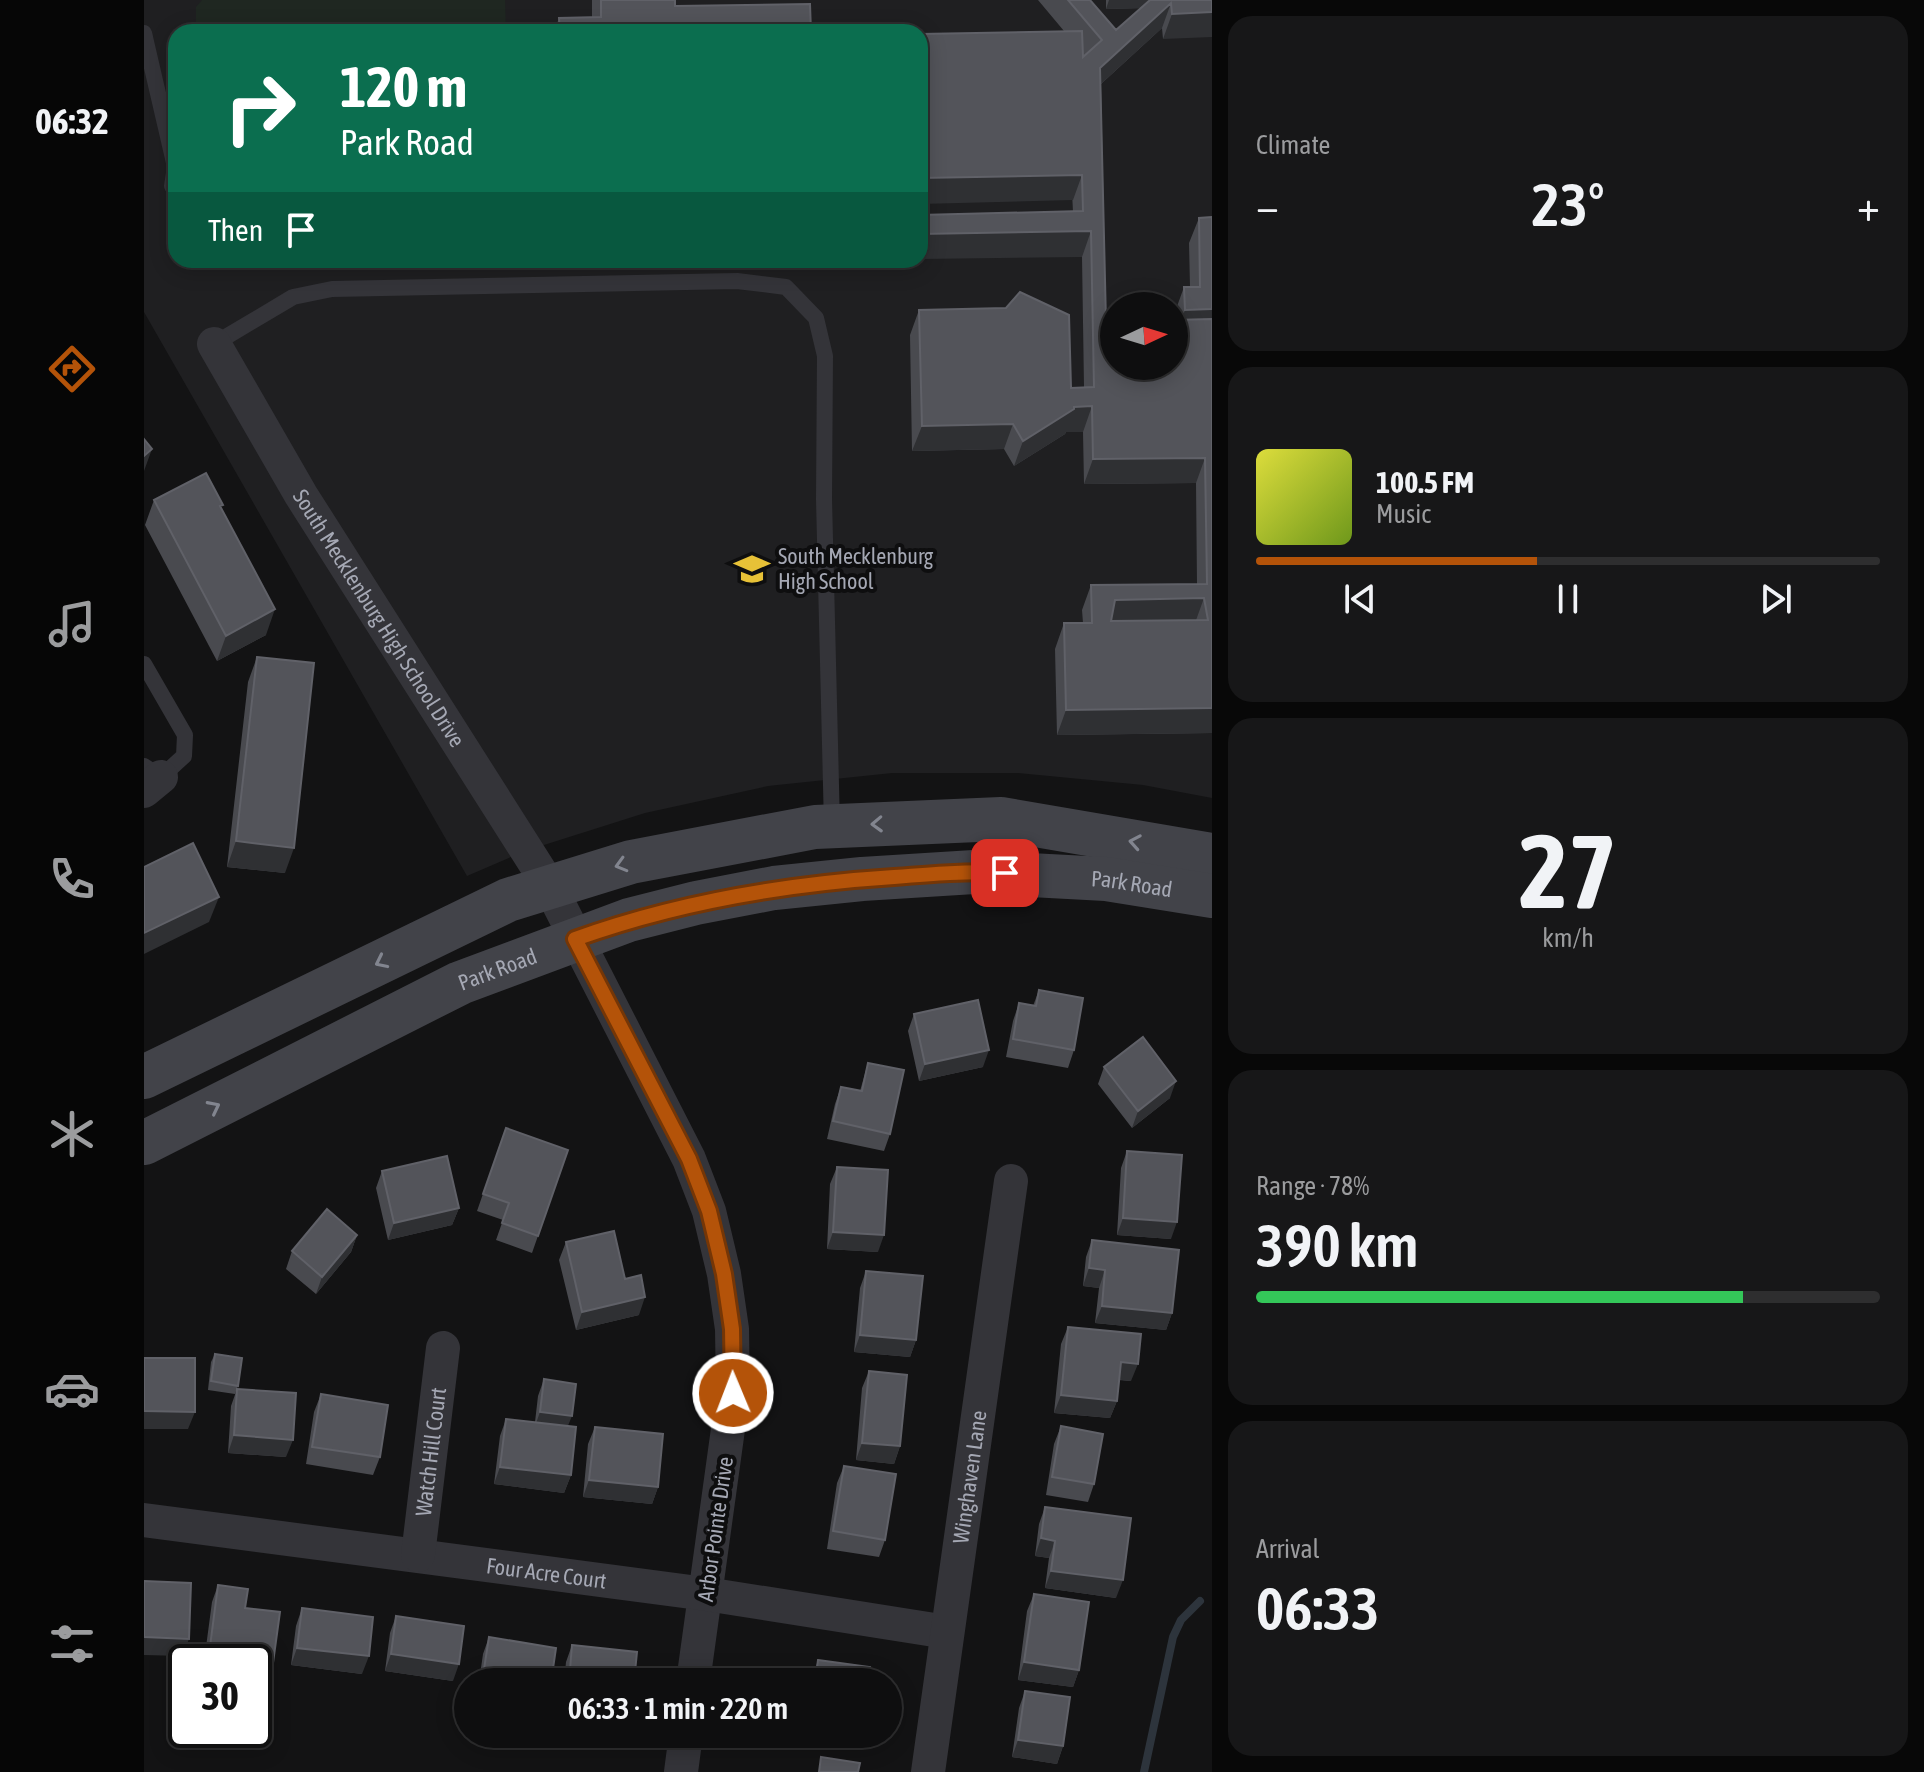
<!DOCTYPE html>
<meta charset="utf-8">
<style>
:root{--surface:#0e0e0f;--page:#171718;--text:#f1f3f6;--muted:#9b9c9e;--line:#2e2e2f;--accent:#b45309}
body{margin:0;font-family:"Asap Condensed",sans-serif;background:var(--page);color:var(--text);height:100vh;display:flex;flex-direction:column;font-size:30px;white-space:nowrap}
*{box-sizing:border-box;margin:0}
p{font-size:26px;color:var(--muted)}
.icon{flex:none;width:44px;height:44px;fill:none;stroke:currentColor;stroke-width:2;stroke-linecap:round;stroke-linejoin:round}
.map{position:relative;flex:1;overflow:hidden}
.side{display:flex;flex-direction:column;gap:16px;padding:16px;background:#080808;width:712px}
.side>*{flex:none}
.hud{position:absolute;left:24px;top:24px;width:760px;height:244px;border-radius:24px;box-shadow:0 4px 20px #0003,0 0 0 2px var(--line);background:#0b6e4f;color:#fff;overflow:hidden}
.needle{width:52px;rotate:86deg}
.tools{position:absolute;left:956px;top:292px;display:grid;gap:16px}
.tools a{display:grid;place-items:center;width:88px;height:88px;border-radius:50%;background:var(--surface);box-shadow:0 4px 20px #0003,0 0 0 2px var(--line);font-size:40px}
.speed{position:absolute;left:24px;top:1644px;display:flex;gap:16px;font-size:40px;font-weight:700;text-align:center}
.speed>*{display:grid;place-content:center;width:104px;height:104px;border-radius:50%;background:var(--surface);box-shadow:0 4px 20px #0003,0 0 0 2px var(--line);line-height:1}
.speed .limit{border:4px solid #111;border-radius:12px;background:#fff;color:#111}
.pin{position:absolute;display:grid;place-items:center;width:68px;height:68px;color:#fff;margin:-34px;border-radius:16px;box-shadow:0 4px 12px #0006}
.me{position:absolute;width:88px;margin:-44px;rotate:359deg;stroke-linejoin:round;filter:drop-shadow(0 0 6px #0008)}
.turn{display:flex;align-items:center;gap:28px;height:168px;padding:0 40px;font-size:36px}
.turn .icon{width:104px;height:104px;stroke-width:2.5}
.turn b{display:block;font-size:56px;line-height:68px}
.then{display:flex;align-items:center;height:76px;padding:0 40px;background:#0003;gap:16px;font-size:30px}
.big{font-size:60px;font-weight:600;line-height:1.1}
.side .tile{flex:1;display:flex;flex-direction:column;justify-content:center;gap:12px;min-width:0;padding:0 28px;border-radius:24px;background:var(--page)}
.side .dial{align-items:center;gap:0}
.dial b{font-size:104px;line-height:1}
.song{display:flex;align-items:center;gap:24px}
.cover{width:96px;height:96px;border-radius:12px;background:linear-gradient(135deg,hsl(60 70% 55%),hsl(80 70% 35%))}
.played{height:8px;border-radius:4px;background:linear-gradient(90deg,var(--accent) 45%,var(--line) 45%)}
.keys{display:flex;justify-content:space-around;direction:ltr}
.heat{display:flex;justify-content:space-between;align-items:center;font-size:44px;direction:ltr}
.charge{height:12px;border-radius:6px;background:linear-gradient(90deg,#34c759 78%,var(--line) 0)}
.trip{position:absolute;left:310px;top:1668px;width:448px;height:80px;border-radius:40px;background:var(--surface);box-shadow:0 4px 20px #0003,0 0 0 2px var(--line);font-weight:600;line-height:80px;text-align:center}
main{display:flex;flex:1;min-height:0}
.menu{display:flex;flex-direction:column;width:144px;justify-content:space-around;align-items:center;background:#060606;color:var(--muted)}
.menu .icon{width:56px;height:56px}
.menu .current{color:var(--accent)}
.menu b{font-size:36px;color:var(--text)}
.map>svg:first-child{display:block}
.built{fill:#1f1f21;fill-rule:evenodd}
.green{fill:#1f2721}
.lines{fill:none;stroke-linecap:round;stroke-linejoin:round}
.stream{stroke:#2d343c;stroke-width:8}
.service{stroke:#343439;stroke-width:16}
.minor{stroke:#343439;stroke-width:34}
.secondary{stroke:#424349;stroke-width:44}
.wall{fill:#494a4f}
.shaded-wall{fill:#2f3033}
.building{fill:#53545a;stroke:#606168;stroke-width:2;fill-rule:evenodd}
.oneway{stroke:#82858f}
.route-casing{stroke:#753606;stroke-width:20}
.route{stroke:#b45309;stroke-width:14}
.labels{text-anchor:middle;stroke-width:8;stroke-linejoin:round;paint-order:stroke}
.poi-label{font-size:22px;fill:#a5a8b4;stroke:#0e0e0f;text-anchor:start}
.street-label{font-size:22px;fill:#a5a8b4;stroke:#0e0e0f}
</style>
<main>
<nav class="menu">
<b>06:32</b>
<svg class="icon current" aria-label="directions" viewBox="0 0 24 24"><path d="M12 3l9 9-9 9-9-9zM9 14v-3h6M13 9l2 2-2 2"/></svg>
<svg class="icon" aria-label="music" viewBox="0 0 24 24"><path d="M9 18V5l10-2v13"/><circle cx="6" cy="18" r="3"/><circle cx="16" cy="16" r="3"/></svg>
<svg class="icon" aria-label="phone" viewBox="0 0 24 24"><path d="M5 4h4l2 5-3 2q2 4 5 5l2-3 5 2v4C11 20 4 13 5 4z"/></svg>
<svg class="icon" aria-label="climate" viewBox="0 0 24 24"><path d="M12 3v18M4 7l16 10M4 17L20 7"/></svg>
<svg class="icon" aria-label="car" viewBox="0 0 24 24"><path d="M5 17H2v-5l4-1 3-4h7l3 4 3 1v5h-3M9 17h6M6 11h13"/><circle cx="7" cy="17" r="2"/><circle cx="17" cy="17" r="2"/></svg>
<svg class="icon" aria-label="filters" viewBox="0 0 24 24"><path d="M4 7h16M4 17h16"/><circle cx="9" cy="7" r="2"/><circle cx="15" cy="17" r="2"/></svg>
</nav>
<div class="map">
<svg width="1068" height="1772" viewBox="0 0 1068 1772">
<rect width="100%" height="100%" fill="#131314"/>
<path class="built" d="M 0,0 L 1068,0 L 1068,798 L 999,785 L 874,773 L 748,773 L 624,786 L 501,813 L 381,851 L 323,876 L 0,312 ZM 32,32 L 776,32 L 776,260 L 32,260 ZM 970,306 L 1030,306 L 1030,366 L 970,366 Z"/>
<path class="green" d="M 58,0 L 361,0 L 362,32 L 52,32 L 52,7 Z"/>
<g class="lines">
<path class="stream" d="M 1000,1772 L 1029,1637 L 1037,1620 L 1056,1601"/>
<path class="service" d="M 0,33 L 31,167 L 28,186
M 70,344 L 149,297 L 188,289 L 593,281 L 642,287 L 672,318 L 681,356 L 680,499 L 688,826
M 0,664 L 41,735 L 40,756 L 17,777 L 0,766"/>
<g class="minor">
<path id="s1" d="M 70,344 L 157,495 L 406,887 L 545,1159 L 565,1211 L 580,1274 L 588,1329 L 589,1393 L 549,1682"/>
<path d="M 0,791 L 17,777"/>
<path id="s2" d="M 0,1520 L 562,1594 L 803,1632"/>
<path id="s3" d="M 274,1555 L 299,1348"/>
<path d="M 537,1772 L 542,1734"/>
<path id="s4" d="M 784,1772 L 867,1181"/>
</g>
<g class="secondary">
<path d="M 0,1077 L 364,900 L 487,862 L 671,827 L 857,819 L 1068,855"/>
<path id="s5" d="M 0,1143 L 316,983 L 485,920 L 552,903 L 630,888 L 718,879 L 830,872 L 962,879 L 1068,896"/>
</g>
</g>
<path class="wall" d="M 448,0 L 531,0 L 531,6 L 667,32 L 410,32 L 415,18 L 448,17 Z
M 894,0 L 946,0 L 972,30 L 998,8 L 962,9 L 962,0 L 1068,0 L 1019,39 L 1018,28 L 957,84 L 962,322 L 1031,320 L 1031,312 L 1040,287 L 1046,287 L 1045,243 L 1055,218 L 1068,217 L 1068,733 L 913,735 L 911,649 L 920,623 L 939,623 L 938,610 L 947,585 L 1053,584 L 1052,483 L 940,484 L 939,432 L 922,432 L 921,434 L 870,466 L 860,449 L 768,451 L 766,335 L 775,310 L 927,388 L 940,387 L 938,257 L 929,212 L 920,31 Z
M 10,500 L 78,509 L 122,635 L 73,661 L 1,525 Z
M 113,657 L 141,873 L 83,867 L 104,682 Z
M 895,990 L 930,1050 L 924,1068 L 862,1057 L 869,1021 L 875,1003 L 889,1006 Z
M 770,1014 L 839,1067 L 775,1081 L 764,1031 Z
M 724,1063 L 746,1134 L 740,1151 L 683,1139 L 691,1104 L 697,1087 L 716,1091 Z
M 960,1067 L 1026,1098 L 988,1128 L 954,1084 Z
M 362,1128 L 424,1150 L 388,1253 L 352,1240 L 359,1220 L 333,1211 Z
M 983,1151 L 1027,1239 L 973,1235 L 977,1168 Z
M 693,1167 L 734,1252 L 683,1249 L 686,1184 Z
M 238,1171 L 315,1208 L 308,1225 L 244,1240 L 232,1188 Z
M 213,1235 L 207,1252 L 172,1294 L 142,1269 L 148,1251 Z
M 948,1240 L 1028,1313 L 1022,1330 L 951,1323 L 955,1288 L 939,1286 L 942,1257 Z
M 422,1242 L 481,1279 L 495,1315 L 432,1330 L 415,1260 Z
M 722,1271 L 772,1340 L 766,1357 L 710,1352 L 716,1288 Z
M 924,1327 L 987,1381 L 975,1380 L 973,1401 L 966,1418 L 910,1413 L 917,1344 Z
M 71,1354 L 94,1386 L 91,1394 L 64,1390 L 67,1362 Z
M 725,1371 L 756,1446 L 750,1464 L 712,1460 L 718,1388 Z
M 400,1379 L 424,1426 L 427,1475 L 420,1493 L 350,1484 L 356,1436 L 362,1419 L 391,1422 L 394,1396 Z
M 93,1389 L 142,1457 L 84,1453 L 87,1406 Z
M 177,1394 L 236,1457 L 229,1475 L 162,1464 L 170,1412 Z
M 917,1426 L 950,1484 L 944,1502 L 902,1495 L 910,1444 Z
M 451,1427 L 514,1487 L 508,1504 L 439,1497 L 444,1444 Z
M 700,1466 L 741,1540 L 735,1557 L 683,1549 L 693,1483 Z
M 901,1507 L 972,1598 L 901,1588 L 905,1558 L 891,1556 L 895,1524 Z
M 74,1585 L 101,1608 L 126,1685 L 120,1703 L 110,1662 L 60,1662 L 68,1602 Z
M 890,1594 L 935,1670 L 929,1687 L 874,1680 L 883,1611 Z
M 158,1608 L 218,1674 L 147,1665 L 152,1626 Z
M 252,1616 L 309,1681 L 241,1671 L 246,1633 Z
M 345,1637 L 407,1682 L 335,1682 L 339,1654 Z
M 428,1645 L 490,1682 L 420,1682 L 422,1662 Z
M 674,1660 L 724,1682 L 667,1682 Z
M 881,1691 L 919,1746 L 913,1764 L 868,1757 L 875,1708 Z"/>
<path class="shaded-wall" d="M 965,0 L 1006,0 L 1004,8 L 962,9 Z
M 1027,3 L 1018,28 L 947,93 L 956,68 Z
M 1068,12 L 1068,37 L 1019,39 L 1028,14 Z
M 938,175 L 929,200 L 776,204 L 776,178 Z
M 947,231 L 938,257 L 776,259 L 776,234 Z
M 526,260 L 720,260 L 525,263 Z
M 1068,309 L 1068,334 L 1032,335 L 1041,310 Z
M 948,406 L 939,432 L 922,432 L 921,434 L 870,466 L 879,441 L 930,407 Z
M 869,424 L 860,449 L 768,451 L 778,426 Z
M 8,449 L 0,471 L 0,456 Z
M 1061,458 L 1052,483 L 940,484 L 949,459 Z
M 1060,598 L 1051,623 L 961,625 L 971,600 Z
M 131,609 L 122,635 L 73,661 L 82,636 Z
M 1068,708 L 1068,733 L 913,735 L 922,710 Z
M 92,841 L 150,848 L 141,873 L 83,867 Z
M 75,897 L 65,922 L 0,954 L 0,933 Z
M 845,1050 L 839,1067 L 775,1081 L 781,1064 Z
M 1032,1081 L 1026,1098 L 988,1128 L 994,1111 Z
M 315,1208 L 308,1225 L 244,1240 L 250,1223 Z
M 979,1218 L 1033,1222 L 1027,1239 L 973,1235 Z
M 689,1232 L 740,1235 L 734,1252 L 683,1249 Z
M 213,1235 L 207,1252 L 172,1294 L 178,1277 Z
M 945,1268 L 961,1270 L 955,1288 L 939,1286 Z
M 501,1297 L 495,1315 L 432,1330 L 438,1312 Z
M 958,1306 L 1028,1313 L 1022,1330 L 951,1323 Z
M 716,1335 L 772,1340 L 766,1357 L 710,1352 Z
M 977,1362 L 994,1364 L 987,1381 L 970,1379 Z
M 917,1395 L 973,1401 L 966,1418 L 910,1413 Z
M 0,1411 L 51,1412 L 44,1429 L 0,1429 Z
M 396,1412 L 428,1416 L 421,1433 L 390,1429 Z
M 90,1435 L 149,1440 L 142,1457 L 84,1453 Z
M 718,1443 L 756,1446 L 750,1464 L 712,1460 Z
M 356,1467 L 427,1475 L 420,1493 L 350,1484 Z
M 445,1480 L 514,1487 L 508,1504 L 439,1497 Z
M 897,1538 L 911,1541 L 905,1558 L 891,1556 Z
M 907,1571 L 979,1580 L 972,1598 L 901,1588 Z
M 0,1637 L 45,1639 L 38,1656 L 0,1655 Z
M 153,1648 L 225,1656 L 218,1674 L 147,1665 Z
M 247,1654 L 315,1664 L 309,1681 L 241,1671 Z
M 880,1662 L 935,1670 L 929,1687 L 874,1680 Z
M 110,1683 L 126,1685 L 120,1703 L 110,1701 Z
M 673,1734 L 714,1734 L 712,1740 Z
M 874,1740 L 919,1746 L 913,1764 L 868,1757 Z"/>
<path class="building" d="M 457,0 L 531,0 L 531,6 L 666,4 L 667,32 L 416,32 L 415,18 L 457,17 Z
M 924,0 L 946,0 L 972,30 L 1006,0 L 1068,0 L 1068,12 L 1028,14 L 1027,3 L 956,68 L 962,322 L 970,322 L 970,366 L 1030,366 L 1030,320 L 1068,319 L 1068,708 L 922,710 L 920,623 L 948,623 L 947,585 L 1063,584 L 1061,458 L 949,459 L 948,406 L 930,407 L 930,409 L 879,441 L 869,424 L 778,426 L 775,310 L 862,308 L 876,292 L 925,315 L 927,388 L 950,387 L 947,231 L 776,234 L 776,215 L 939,211 L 938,175 L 776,178 L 776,34 L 938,31 L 939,57 L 958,40 ZM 1060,598 L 1064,620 L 967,621 L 971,600 Z
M 1068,217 L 1068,309 L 1041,310 L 1040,287 L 1056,287 L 1055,218 Z
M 0,439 L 8,449 L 0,456 Z
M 62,473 L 79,505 L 76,506 L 131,609 L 82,636 L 10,500 Z
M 113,657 L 170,663 L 150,848 L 92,841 Z
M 49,843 L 75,897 L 0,933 L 0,867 Z
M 895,990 L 939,998 L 930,1050 L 869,1039 L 875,1003 L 892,1006 Z
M 834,1000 L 845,1050 L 781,1064 L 770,1014 Z
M 999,1037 L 1032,1081 L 994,1111 L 960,1067 Z
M 724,1063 L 760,1070 L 746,1134 L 689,1121 L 697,1087 L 718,1091 Z
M 362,1128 L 424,1150 L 394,1236 L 358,1223 L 365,1203 L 339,1194 Z
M 983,1151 L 1038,1155 L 1033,1222 L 979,1218 Z
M 303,1156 L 315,1208 L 250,1223 L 238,1171 Z
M 693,1167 L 744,1170 L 740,1235 L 689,1232 Z
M 183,1209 L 213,1235 L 178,1277 L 148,1251 Z
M 470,1231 L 481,1279 L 497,1275 L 501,1297 L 438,1312 L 422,1242 Z
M 948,1240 L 1035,1250 L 1028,1313 L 958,1306 L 961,1270 L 945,1268 Z
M 722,1271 L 779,1276 L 772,1340 L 716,1335 Z
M 924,1327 L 997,1334 L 994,1364 L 977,1362 L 973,1401 L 917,1395 Z
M 71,1354 L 98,1358 L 94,1386 L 67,1381 Z
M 0,1358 L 51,1358 L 51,1412 L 0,1411 Z
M 725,1371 L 763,1375 L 756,1446 L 718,1443 Z
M 400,1379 L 432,1384 L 428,1416 L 396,1412 Z
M 93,1389 L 152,1393 L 149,1440 L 90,1435 Z
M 177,1394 L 244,1405 L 236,1457 L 168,1447 Z
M 362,1419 L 432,1427 L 427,1475 L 356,1467 Z
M 917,1426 L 959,1434 L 950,1484 L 908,1477 Z
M 451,1427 L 519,1434 L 514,1487 L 445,1480 Z
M 700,1466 L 752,1474 L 741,1540 L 689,1531 Z
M 901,1507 L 987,1518 L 979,1580 L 907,1571 L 911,1541 L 897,1538 Z
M 0,1581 L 47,1583 L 45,1639 L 0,1637 Z
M 74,1585 L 104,1589 L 101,1608 L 136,1612 L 126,1685 L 110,1683 L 110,1662 L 64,1662 Z
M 890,1594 L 945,1602 L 935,1670 L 880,1662 Z
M 158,1608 L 229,1617 L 225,1656 L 153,1648 Z
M 252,1616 L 320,1626 L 315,1664 L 247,1654 Z
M 345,1637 L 412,1648 L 407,1682 L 338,1682 Z
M 428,1645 L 493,1652 L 490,1682 L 425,1682 Z
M 674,1660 L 726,1667 L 724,1682 L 671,1682 Z
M 881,1691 L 926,1697 L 919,1746 L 874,1740 Z
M 677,1757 L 716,1763 L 714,1772 L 675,1772 Z"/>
<defs><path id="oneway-chevron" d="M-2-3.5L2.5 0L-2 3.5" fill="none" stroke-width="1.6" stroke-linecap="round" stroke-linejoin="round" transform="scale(2)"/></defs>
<g class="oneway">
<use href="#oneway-chevron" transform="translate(733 824) rotate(178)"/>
<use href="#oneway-chevron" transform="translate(991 842) rotate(-170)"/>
<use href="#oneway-chevron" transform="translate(477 865) rotate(164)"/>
<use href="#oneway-chevron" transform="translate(237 962) rotate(154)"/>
<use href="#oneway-chevron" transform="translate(70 1107) rotate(-27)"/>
</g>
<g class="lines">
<g class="route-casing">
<path id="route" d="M 589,1393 L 588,1329 L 580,1274 L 565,1211 L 545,1159 L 431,939 C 534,902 641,884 750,877 C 787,874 824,871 861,873"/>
</g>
<use href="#route" class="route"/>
</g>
<defs>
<g id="school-bare" transform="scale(2.76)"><path d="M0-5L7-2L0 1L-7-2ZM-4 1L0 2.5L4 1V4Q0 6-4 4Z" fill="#e7c137" stroke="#0e0e0f" stroke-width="2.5" paint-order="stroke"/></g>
</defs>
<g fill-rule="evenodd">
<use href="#school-bare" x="608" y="569"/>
</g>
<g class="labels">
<g class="poi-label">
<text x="634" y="564">South Mecklenburg<tspan x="634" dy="25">High School</tspan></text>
</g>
<g class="street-label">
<text dy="8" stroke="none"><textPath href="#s1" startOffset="320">South Mecklenburg High School Drive</textPath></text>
<text dy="8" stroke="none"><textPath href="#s5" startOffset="1042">Park Road</textPath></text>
<text dy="8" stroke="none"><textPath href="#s5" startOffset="394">Park Road</textPath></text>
<text dy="8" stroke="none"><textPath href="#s3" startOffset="104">Watch Hill Court</textPath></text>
<text dy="8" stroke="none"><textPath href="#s4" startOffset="298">Winghaven Lane</textPath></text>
<text transform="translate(571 1529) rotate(-82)" y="8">Arbor Pointe Drive</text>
<text dy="8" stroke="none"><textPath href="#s2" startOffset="406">Four Acre Court</textPath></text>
</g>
</g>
</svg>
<div class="tools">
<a><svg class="needle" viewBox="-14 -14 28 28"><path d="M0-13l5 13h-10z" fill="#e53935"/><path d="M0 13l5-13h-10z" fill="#9b9c9e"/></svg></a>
</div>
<div class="speed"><div class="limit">30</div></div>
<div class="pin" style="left:861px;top:873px;background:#d93025"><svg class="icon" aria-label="arrive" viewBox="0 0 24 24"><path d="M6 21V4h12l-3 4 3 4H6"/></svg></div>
<svg class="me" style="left:589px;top:1393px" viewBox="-20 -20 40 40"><circle r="17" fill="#b45309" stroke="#fff" stroke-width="3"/><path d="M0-11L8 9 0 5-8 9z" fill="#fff"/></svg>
<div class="trip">06:33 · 1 min · 220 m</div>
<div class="hud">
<div class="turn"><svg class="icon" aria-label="right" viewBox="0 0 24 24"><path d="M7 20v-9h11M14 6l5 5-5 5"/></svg><div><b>120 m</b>Park Road</div></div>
<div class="then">Then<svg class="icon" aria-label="arrive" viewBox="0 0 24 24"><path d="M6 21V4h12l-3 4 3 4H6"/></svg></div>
</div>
</div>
<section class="side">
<div class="tile"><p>Climate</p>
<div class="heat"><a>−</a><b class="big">23°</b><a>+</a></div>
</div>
<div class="tile">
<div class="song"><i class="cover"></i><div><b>100.5 FM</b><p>Music</p></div></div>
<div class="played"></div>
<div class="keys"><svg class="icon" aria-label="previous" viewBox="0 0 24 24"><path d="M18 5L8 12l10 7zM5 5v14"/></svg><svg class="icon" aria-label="pause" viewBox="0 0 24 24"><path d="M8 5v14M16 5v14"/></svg><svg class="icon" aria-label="next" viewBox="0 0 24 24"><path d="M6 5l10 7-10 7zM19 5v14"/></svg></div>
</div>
<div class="tile dial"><b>27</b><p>km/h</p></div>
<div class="tile"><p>Range · 78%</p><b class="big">390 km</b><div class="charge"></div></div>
<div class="tile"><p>Arrival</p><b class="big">06:33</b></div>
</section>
</main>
